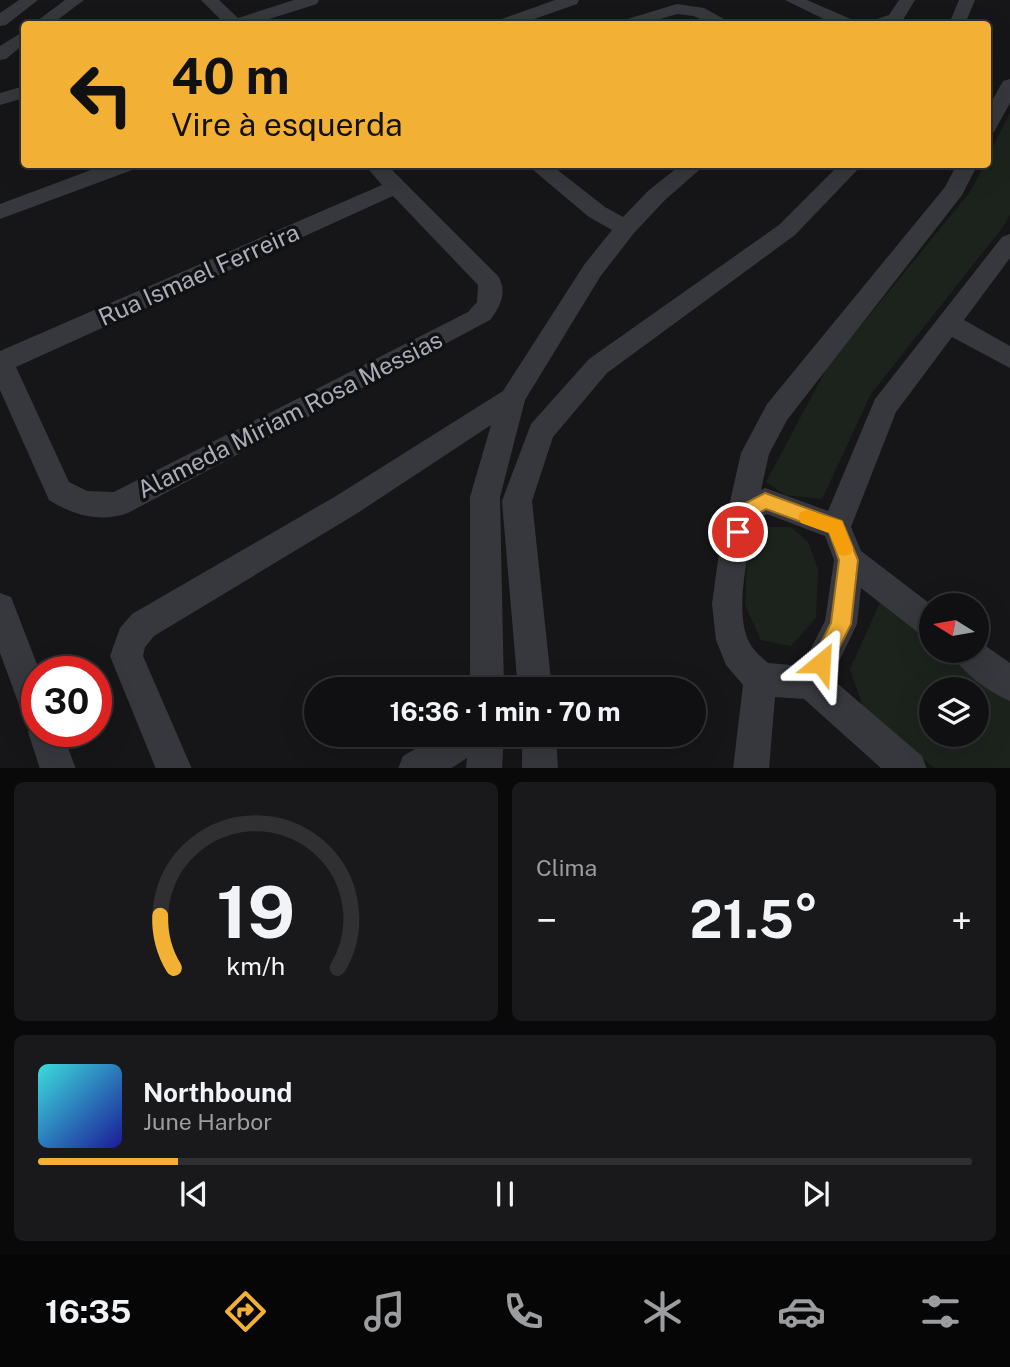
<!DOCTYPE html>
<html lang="pt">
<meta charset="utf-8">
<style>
:root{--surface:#101012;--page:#19191b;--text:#f1f3f6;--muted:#9c9d9f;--line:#303032;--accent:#f2b134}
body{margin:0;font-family:"Public Sans",sans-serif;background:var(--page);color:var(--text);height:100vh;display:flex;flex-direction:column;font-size:26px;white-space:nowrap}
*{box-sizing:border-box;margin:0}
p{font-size:23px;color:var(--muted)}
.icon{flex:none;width:38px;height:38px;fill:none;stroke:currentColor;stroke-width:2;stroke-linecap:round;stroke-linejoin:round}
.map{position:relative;height:768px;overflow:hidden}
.side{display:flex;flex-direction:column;gap:14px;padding:14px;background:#09090a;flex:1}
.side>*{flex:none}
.top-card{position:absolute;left:21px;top:21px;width:970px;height:147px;border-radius:7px;box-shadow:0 7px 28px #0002,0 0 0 2px var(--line);background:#f2b134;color:#111;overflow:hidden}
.needle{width:46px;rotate:281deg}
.fabs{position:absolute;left:919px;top:593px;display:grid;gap:14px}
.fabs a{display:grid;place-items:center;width:70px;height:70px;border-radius:50%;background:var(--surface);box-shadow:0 7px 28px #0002,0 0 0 2px var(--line);font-size:35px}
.speed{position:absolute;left:21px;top:656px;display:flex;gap:14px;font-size:35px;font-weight:700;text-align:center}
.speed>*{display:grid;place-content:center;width:91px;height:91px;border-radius:50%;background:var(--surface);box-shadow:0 7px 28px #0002,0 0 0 2px var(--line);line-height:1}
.speed .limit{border:10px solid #d22;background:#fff;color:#111}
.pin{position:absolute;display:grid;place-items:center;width:60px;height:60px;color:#fff;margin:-30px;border:4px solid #fff;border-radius:50%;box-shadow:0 2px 7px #0007}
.me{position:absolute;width:77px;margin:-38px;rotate:27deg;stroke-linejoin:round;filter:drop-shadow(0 0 5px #0008)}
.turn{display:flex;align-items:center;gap:24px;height:147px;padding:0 35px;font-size:32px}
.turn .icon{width:91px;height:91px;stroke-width:2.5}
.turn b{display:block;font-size:49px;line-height:60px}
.big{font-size:52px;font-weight:700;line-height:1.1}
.side .widget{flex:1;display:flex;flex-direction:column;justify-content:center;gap:10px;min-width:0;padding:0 24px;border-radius:10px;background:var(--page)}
.side .dial{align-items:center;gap:0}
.dial svg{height:182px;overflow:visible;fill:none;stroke:var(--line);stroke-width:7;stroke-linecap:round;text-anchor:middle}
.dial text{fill:var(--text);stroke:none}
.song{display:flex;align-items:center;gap:21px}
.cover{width:84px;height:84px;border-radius:10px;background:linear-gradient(135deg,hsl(180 70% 55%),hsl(240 70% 35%))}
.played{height:7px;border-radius:4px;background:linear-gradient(90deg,var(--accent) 15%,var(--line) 15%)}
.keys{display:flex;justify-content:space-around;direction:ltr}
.heat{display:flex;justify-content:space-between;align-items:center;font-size:38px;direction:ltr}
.side .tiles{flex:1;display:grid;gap:14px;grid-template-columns:1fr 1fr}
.widget:last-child{grid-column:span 2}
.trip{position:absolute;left:304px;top:677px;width:402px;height:70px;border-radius:35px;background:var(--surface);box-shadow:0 7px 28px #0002,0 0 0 2px var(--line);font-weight:700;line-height:70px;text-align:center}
.tabs{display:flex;height:112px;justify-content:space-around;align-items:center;background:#060607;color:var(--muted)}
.tabs .icon{width:49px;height:49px}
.tabs .selected{color:var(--accent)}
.tabs b{font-size:32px;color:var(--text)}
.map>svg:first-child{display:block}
.green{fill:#1c231d;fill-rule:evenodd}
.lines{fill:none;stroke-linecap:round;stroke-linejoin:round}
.minor{fill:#37383d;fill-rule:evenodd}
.route{fill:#f2b134;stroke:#9d7322;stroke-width:2}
.slow{fill:#f59e0b}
.labels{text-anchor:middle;stroke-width:7;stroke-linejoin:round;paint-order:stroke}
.street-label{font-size:24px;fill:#a8adb8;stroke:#111113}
</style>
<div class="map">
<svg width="1010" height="769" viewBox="0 0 1010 769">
<rect width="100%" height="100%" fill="#161618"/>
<path class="green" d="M 1010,113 L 1010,215 L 1002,228 L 871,394 L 822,499 L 785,495 L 766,482 L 828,366 L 970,192 L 984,165 L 987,164 L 987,158 Z
M 764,527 L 791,527 L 808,542 L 818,569 L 816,618 L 791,646 L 761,640 L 745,605 L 747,559 Z
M 882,598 L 931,630 L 931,651 L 958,651 L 1010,692 L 1010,768 L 934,768 L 864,710 L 850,669 ZM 931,690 L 976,690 L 976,735 L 931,735 Z"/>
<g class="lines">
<path class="minor" d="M 19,0 L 38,0 L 6,25 L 0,26 L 0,13 Z
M 65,0 L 84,0 L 52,24 L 33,24 Z
M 201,0 L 219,0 L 238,18 L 294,0 L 319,0 L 317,4 L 253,24 L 225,24 Z
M 555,0 L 579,0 L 577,4 L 520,24 L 496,24 L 499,20 Z
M 785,0 L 807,0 L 853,20 L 856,24 L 834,24 Z
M 899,0 L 915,0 L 901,23 L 872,24 L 874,20 L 889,15 Z
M 959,0 L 975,0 L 965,24 L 949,24 Z
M 677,4 L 704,8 L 733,24 L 712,24 L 693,16 L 677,14 L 644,24 L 621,24 L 624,20 Z
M 24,31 L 24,44 L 6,59 L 0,60 L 0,46 Z
M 1010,79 L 1010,103 L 994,132 L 987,134 L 987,110 L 1003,81 Z
M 24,86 L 24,98 L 0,105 L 0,93 Z
M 107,164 L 138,164 L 135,169 L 0,219 L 0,204 Z
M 364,164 L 386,164 L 498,276 C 508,292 500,307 490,320 L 128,513 C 101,523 72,515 49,500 L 0,390 L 0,351 L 382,185 ZM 393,196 L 478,285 L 477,302 L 468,312 L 114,492 L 87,491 L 69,482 L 16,367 Z
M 526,164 L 550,164 L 605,207 L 623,217 L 649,190 L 682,164 L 706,164 L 665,200 L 634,233 L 600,277 L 525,400 L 500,497 L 504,690 L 470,690 L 470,497 L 491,425 L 356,514 L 154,636 L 145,647 L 143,656 L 192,769 L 156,769 L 110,656 L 120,628 L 132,614 L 336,496 L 503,391 L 584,265 L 612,230 L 589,217 Z
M 840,164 L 863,164 L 795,235 L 607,373 L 553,437 L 532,501 L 552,690 L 518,690 L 502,501 L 531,424 L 589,359 L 779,225 Z
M 957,164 L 978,164 L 962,195 L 787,420 L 769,454 L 761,490 L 765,488 L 828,511 L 875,399 L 1002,237 L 1010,234 L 1010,258 L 964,320 L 1010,346 L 1010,368 L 952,337 L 896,412 L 851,527 L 861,551 L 933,606 L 931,606 L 931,638 L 920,634 L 861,588 L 857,624 L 831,678 L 922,756 L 927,769 L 882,769 L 804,699 L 775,697 L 769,769 L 733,769 L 743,685 L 726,665 L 716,640 L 712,604 L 720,546 L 741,453 L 767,404 L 945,187 ZM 767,514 L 825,536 L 834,560 L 825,621 L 802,666 L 768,663 C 761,657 753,650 749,642 C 734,612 748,553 755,521 Z
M 0,593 L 11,597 L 40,672 L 37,672 L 37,732 L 62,732 L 76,769 L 40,769 L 28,732 L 31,724 L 25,721 L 0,653 Z
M 976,639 L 1010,663 L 1010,701 C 989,692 960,672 951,651 L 976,651 Z
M 439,735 L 504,735 L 502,769 L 466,769 L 467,758 L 450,769 L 398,769 L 403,756 Z
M 522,735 L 556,735 L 558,769 L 522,769 Z"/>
</g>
<path class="route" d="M 765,493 L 842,521 L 858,560 L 851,624 L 828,670 L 821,673 L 814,670 L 811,663 L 831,623 L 839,560 L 829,532 L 766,509 L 750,518 L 744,537 L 738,540 L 732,537 L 729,532 L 736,508 Z"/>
<path class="slow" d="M 807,510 L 842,521 L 853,548 L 851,554 L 844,556 L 838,554 L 829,533 L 801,523 L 798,517 L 801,512 Z"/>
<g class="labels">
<g class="street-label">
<text transform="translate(199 275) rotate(-24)" y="8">Rua Ismael Ferreira</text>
<text transform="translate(290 415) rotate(-27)" y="8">Alameda Miriam Rosa Messias</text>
</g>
</g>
</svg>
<div class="fabs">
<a><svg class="needle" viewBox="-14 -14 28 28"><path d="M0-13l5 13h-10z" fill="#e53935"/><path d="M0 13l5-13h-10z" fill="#9c9d9f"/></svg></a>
<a><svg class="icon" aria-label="layers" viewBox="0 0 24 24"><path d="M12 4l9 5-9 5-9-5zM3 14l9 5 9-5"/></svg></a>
</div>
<div class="speed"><div class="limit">30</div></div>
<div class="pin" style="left:738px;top:532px;background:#d93025"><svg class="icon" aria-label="arrive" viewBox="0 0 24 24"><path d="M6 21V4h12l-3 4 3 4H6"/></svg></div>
<svg class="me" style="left:821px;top:663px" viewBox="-20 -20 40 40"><path d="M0-17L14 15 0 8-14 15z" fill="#f2b134" stroke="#fff" stroke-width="4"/></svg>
<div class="trip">16:36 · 1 min · 70 m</div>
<div class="top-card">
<div class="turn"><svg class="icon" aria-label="left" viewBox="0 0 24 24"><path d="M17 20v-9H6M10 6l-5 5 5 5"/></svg><div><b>40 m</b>Vire à esquerda</div></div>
</div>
</div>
<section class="side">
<div class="tiles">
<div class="widget dial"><svg viewBox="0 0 100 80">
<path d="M14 69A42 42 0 1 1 86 69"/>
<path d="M14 69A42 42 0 0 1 8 46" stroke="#f2b134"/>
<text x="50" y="56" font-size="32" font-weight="700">19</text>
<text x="50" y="72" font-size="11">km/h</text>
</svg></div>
<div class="widget"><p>Clima</p>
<div class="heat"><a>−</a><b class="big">21.5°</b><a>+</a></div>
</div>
<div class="widget">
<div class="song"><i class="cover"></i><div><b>Northbound</b><p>June Harbor</p></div></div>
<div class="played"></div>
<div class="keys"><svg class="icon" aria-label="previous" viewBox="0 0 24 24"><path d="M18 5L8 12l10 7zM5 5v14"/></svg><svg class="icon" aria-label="pause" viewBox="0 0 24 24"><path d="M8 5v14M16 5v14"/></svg><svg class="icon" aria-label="next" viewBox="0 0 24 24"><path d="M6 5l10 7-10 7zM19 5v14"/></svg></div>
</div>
</div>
</section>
<nav class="tabs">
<b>16:35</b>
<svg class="icon selected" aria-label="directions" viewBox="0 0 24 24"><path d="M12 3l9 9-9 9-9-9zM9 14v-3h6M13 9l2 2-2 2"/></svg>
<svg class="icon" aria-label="music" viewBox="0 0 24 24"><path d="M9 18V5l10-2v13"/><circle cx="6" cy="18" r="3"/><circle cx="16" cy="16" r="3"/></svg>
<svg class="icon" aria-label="phone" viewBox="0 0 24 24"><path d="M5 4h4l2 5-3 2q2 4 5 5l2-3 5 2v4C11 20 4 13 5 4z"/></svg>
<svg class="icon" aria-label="climate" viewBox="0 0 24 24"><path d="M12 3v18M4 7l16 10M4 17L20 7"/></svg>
<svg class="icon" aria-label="car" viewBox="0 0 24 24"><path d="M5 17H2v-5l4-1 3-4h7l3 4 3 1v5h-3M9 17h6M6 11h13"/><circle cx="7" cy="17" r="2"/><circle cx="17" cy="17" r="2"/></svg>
<svg class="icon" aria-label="filters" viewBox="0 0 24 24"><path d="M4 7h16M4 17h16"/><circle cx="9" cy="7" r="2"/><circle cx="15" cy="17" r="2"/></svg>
</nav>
